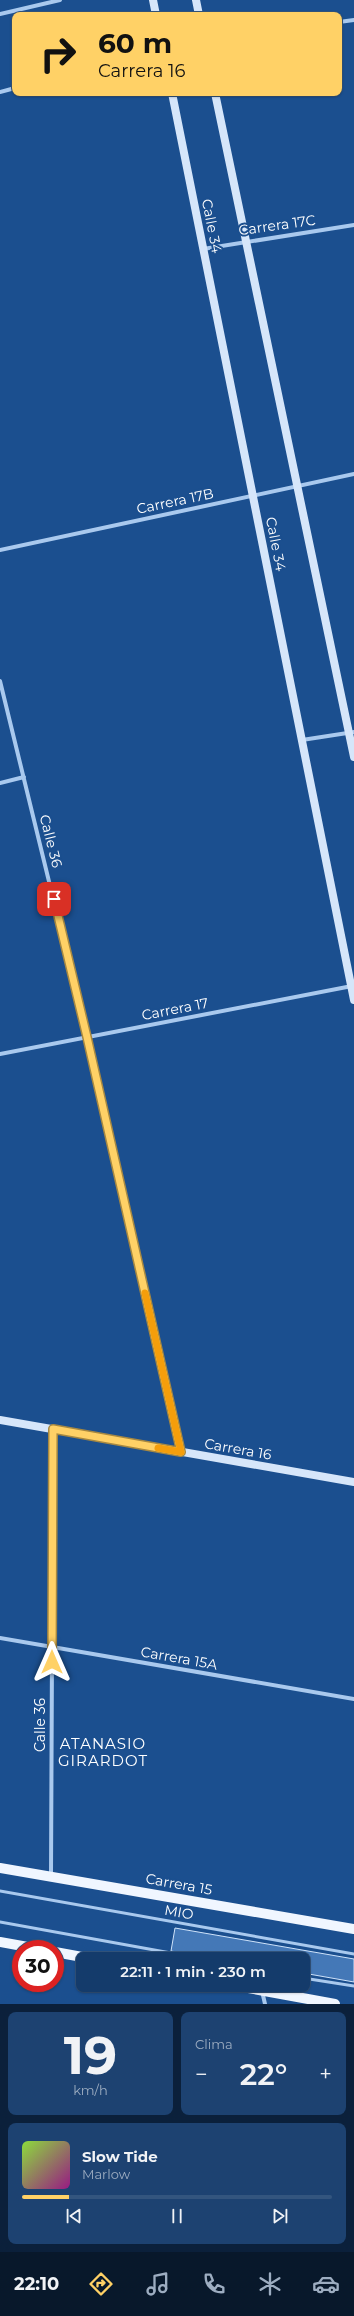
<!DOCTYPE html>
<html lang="es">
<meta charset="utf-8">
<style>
:root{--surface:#143b6b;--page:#1d4271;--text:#f1f3f6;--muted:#9dadc1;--line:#33557e;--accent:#ffd166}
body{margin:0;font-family:Montserrat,sans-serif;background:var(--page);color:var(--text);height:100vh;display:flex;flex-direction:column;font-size:15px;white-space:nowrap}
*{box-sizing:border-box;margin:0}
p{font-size:13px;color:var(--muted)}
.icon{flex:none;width:22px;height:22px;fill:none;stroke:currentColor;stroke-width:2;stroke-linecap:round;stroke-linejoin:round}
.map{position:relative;height:2004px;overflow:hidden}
.details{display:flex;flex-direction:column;gap:8px;padding:8px;background:#0b203b;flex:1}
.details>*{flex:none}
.guide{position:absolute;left:12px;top:12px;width:330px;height:84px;border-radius:8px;box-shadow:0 1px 3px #0004,0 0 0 1px var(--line);background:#ffd166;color:#111;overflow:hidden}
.speed{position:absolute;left:12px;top:1940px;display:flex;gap:8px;font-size:20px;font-weight:700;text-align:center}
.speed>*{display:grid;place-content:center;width:52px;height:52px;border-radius:50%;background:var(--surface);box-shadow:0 1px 3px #0004,0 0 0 1px var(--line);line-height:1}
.speed .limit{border:6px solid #d22;background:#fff;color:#111}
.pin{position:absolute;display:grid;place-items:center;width:34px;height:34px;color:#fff;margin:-17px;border-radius:8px;box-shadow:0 2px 6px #0006}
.me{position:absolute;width:44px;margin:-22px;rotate:0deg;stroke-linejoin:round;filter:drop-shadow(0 0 3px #0008)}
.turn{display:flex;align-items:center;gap:14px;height:84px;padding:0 20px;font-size:18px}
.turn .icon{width:52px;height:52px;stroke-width:2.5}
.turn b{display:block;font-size:28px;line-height:34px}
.big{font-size:30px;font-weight:600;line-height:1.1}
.details .widget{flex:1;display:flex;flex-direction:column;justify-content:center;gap:6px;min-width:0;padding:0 14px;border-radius:8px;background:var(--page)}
.details .dial{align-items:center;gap:0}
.dial b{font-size:52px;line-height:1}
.song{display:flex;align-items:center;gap:12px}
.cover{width:48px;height:48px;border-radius:6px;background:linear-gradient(135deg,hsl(90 70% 55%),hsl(310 70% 35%))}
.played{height:4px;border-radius:2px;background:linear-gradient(90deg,var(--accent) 15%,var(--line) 15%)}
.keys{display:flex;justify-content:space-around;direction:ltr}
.heat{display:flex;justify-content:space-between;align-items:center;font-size:22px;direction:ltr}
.details .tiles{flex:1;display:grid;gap:8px;grid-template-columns:1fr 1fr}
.widget:last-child{grid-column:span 2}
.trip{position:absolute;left:76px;top:1952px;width:234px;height:40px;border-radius:8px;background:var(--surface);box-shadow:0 1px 3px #0004,0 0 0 1px var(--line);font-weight:600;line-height:40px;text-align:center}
.tab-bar{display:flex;height:64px;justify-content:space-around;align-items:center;background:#08182b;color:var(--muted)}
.tab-bar .icon{width:28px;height:28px}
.tab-bar .selected{color:var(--accent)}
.tab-bar b{font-size:18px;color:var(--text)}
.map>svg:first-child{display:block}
.building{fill:#4478b7;stroke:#cfe3fa}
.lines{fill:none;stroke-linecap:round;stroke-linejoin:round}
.lane{stroke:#a9c9ee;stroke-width:3}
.street{stroke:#a9c9ee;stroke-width:4}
.secondary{stroke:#d6e6fa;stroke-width:8}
.primary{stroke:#f0f6ff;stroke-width:10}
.route-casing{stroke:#a68842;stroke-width:10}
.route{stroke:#ffd166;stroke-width:7}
.slow{stroke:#f59e0b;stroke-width:7}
.labels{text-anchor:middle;stroke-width:4;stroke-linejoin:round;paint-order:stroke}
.street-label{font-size:14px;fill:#fff;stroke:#1b4f8f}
.neighbourhood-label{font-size:15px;letter-spacing:1px;fill:#fff;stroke:#1b4f8f}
</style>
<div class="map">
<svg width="354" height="2004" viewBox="0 0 354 2004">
<rect width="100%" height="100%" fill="#1b4f8f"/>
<path class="building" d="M 175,1928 L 354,1959 L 354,1982 L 303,1973 L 303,1959 L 218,1959 L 171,1951 Z"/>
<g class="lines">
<path class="lane" d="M 0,1891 L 354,1954
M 0,1922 L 204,1959
M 303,1978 L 354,1986"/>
<path class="street" d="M 0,14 L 60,0
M 339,22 L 354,20
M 0,92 L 15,88
M 203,249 L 354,225
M 0,550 L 354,474
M 0,681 L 87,1037 L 181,1452
M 302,740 L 354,732
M 0,783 L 24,777
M 0,1054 L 352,986
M 0,1638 L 354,1699
M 51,1876 L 53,1429
M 262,1991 L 265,2004"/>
<path class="secondary" d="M 153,0 L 156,15
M 196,0 L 199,15
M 172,93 L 354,1000
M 215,93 L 354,757
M 0,1420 L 354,1482"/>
<path class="primary" d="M 0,1868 L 354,1929
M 0,1942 L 39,1949
M 55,1952 L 93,1959
M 232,1985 L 335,2004"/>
</g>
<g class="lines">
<g class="route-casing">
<path id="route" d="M 52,1662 L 53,1429 L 181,1452 L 87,1037 L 54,899"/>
</g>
<use href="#route" class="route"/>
<path class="slow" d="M 145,1293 L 181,1452 L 158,1448"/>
</g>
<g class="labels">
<g class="street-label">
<text transform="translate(277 225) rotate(-8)" y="5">Carrera 17C</text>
<text transform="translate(212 226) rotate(79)" y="5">Calle 34</text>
<text transform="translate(175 501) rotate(-12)" y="5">Carrera 17B</text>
<text transform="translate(276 544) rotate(79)" y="5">Calle 34</text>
<text transform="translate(51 841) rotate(76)" y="5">Calle 36</text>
<text transform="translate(175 1009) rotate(-11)" y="5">Carrera 17</text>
<text transform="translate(238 1449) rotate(10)" y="5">Carrera 16</text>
<text transform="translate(179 1658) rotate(10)" y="5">Carrera 15A</text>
<text transform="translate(40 1725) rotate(-90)" y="5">Calle 36</text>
<text transform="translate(179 1884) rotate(10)" y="5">Carrera 15</text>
<text transform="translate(179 1912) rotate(10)" y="5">MIO</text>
</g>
<g class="neighbourhood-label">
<text x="103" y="1749">ATANASIO<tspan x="103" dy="17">GIRARDOT</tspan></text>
</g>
</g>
</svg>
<div class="speed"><div class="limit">30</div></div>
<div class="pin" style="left:54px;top:899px;background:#d93025"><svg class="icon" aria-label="arrive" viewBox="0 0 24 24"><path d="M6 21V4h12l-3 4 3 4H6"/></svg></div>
<svg class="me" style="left:52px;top:1662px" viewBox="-20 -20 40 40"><path d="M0-17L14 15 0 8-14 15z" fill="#ffd166" stroke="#fff" stroke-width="4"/></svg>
<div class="trip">22:11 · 1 min · 230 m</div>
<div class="guide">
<div class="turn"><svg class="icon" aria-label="right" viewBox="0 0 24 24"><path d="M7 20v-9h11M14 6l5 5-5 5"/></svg><div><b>60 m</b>Carrera 16</div></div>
</div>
</div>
<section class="details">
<div class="tiles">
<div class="widget dial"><b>19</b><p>km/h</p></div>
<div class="widget"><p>Clima</p>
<div class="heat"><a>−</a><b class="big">22°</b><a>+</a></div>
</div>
<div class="widget">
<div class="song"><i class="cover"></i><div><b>Slow Tide</b><p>Marlow</p></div></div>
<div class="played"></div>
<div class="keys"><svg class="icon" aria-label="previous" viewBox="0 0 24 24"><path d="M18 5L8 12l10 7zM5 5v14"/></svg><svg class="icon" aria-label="pause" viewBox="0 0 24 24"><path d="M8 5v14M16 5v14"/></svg><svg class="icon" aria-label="next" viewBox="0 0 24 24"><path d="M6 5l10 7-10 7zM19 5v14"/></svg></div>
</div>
</div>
</section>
<nav class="tab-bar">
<b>22:10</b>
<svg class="icon selected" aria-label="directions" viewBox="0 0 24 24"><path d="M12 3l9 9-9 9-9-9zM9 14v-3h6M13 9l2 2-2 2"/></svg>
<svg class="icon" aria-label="music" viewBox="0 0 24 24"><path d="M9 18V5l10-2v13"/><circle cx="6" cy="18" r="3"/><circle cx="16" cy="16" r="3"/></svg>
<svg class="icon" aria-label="phone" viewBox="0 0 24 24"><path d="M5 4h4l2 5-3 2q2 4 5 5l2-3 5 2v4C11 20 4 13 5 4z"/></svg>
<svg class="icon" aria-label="climate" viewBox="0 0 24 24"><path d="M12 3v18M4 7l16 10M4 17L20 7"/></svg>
<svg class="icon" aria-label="car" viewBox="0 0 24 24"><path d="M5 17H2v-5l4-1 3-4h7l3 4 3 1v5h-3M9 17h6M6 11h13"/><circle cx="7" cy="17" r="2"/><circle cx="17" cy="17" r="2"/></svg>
</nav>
